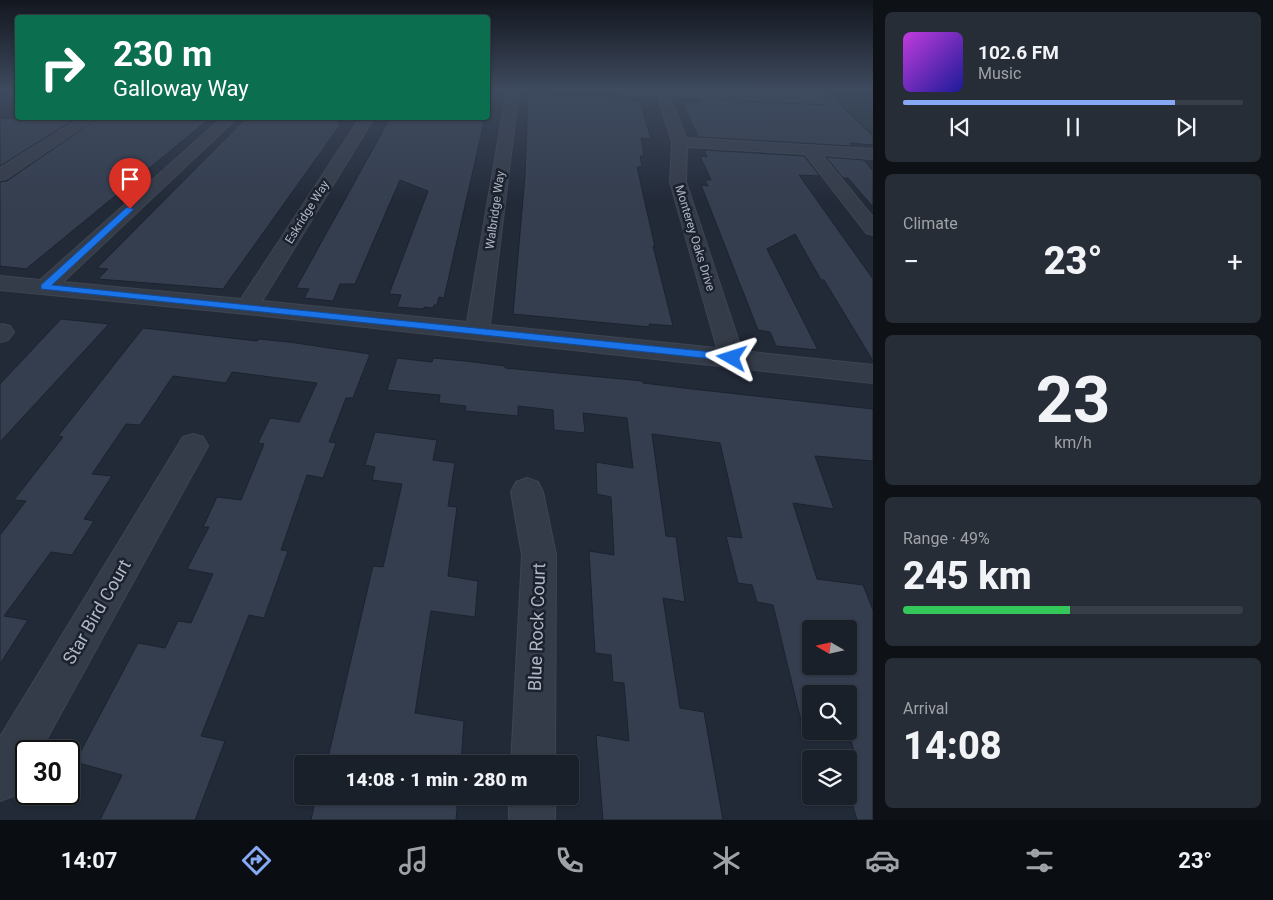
<!DOCTYPE html>
<meta charset="utf-8">
<style>
:root{--surface:#1a202a;--page:#272d36;--text:#f1f3f6;--muted:#9fa3a8;--line:#383e47;--accent:#85a9f4}
body{margin:0;font-family:Roboto,sans-serif;background:var(--page);color:var(--text);height:100vh;display:flex;flex-direction:column;font-size:19px;white-space:nowrap}
*{box-sizing:border-box;margin:0}
p{font-size:16px;color:var(--muted)}
.icon{flex:none;width:28px;height:28px;fill:none;stroke:currentColor;stroke-width:2;stroke-linecap:round;stroke-linejoin:round}
.map{position:relative;flex:1;overflow:hidden}
.panel{display:flex;flex-direction:column;gap:12px;padding:12px;background:#0e1217;width:400px}
.panel>*{flex:none}
.banner{position:absolute;left:15px;top:15px;width:475px;height:105px;border-radius:5px;box-shadow:0 1px 4px #0004,0 0 0 1px var(--line);background:#0b6e4f;color:#fff;overflow:hidden}
.needle{width:32px;rotate:279deg}
.tools{position:absolute;left:802px;top:620px;display:grid;gap:10px}
.tools a{display:grid;place-items:center;width:55px;height:55px;border-radius:5px;background:var(--surface);box-shadow:0 1px 4px #0004,0 0 0 1px var(--line);font-size:25px}
.speed{position:absolute;left:15px;top:740px;display:flex;gap:10px;font-size:25px;font-weight:700;text-align:center}
.speed>*{display:grid;place-content:center;width:65px;height:65px;border-radius:50%;background:var(--surface);box-shadow:0 1px 4px #0004,0 0 0 1px var(--line);line-height:1}
.speed .limit{border:2px solid #111;border-radius:8px;background:#fff;color:#111}
.pin{position:absolute;display:grid;place-items:center;width:42px;height:42px;color:#fff;margin:-51px -21px;border-radius:50% 50% 50% 0;rotate:-45deg;box-shadow:0 0 5px #0007}
.pin .icon{rotate:45deg}
.me{position:absolute;width:55px;margin:-28px;rotate:276deg;stroke-linejoin:round;filter:drop-shadow(0 0 4px #0008)}
.turn{display:flex;align-items:center;gap:18px;height:105px;padding:0 15px;font-size:22px}
.turn .icon{width:65px;height:65px;stroke-width:2.5}
.turn b{display:block;font-size:35px;line-height:42px}
.big{font-size:38px;font-weight:800;line-height:1.1}
.panel .card{flex:1;display:flex;flex-direction:column;justify-content:center;gap:8px;min-width:0;padding:0 18px;border-radius:8px;background:var(--page)}
.panel .dial{align-items:center;gap:0}
.dial b{font-size:65px;line-height:1}
.song{display:flex;align-items:center;gap:15px}
.cover{width:60px;height:60px;border-radius:8px;background:linear-gradient(135deg,hsl(290 70% 55%),hsl(240 70% 35%))}
.played{height:5px;border-radius:2px;background:linear-gradient(90deg,var(--accent) 80%,var(--line) 80%)}
.keys{display:flex;justify-content:space-around;direction:ltr}
.heat{display:flex;justify-content:space-between;align-items:center;font-size:28px;direction:ltr}
.charge{height:8px;border-radius:4px;background:linear-gradient(90deg,#34c759 49%,var(--line) 0)}
.trip{position:absolute;left:294px;top:755px;width:285px;height:50px;border-radius:5px;background:var(--surface);box-shadow:0 1px 4px #0004,0 0 0 1px var(--line);font-weight:800;line-height:50px;text-align:center}
.tab-bar{display:flex;height:80px;justify-content:space-around;align-items:center;background:#0a0d11;color:var(--muted)}
.tab-bar .icon{width:35px;height:35px}
.tab-bar .active{color:var(--accent)}
.tab-bar b{font-size:22px;color:var(--text)}
main{display:flex;flex:1;min-height:0}
.map>svg:first-child{display:block}
.green{fill:#233539}
.building{fill:#343e4f;stroke:#1c232f;fill-rule:evenodd}
.lines{fill:none;stroke-linecap:round;stroke-linejoin:round}
.minor-casing{stroke:#3e4552;stroke-width:2}
.minor{fill:#353c49;fill-rule:evenodd}
.route{fill:#1a73e8;stroke:#114b97}
.labels{text-anchor:middle;stroke-width:5;stroke-linejoin:round;paint-order:stroke}
.far-street-label{font-size:12px;fill:#b0b7c5;stroke:#1b212d}
.near-street-label{font-size:18px;fill:#b0b7c5;stroke:#1b212d}
</style>
<main>
<div class="map">
<svg width="873" height="820" viewBox="0 0 873 820">
<rect width="100%" height="100%" fill="#222a38"/>
<path class="green" d="M 827,89 L 873,89 L 873,134 Z"/>
<path class="building" d="M 734,89 L 824,89 L 873,136 L 873,145 L 850,143 L 852,146 L 698,137 L 683,103 L 701,102 L 701,99 L 824,105 L 828,101 L 826,96 L 819,94 Z
M 528,94 L 632,98 L 633,101 L 640,102 L 651,139 L 641,138 L 644,156 L 640,156 L 642,167 L 637,167 L 655,247 L 653,246 L 673,326 L 649,324 L 650,327 L 513,314 L 525,175 Z
M 0,118 L 77,118 L 0,166 Z
M 98,118 L 208,120 L 26,269 L 0,266 L 0,182 L 7,181 Z
M 249,118 L 342,118 L 338,124 L 341,124 L 223,289 L 98,279 L 108,269 L 97,268 L 243,121 Z
M 390,118 L 485,118 L 444,298 L 439,297 L 437,305 L 434,305 L 433,308 L 424,307 L 424,309 L 397,307 L 401,295 L 389,294 L 428,191 L 400,180 L 355,284 L 340,284 L 333,301 L 304,298 L 309,289 L 296,288 Z
M 704,150 L 804,156 L 820,176 L 799,175 L 873,279 L 873,361 L 824,280 L 821,280 L 795,234 L 767,249 L 818,350 L 776,346 L 770,332 L 758,330 L 701,185 L 708,186 L 705,180 L 711,180 L 700,156 L 707,157 Z
M 826,157 L 864,160 L 873,171 L 873,207 L 848,178 L 843,178 Z
M 61,319 L 109,324 L 0,442 L 0,384 Z
M 143,328 L 257,341 L 259,339 L 289,342 L 370,354 L 353,398 L 346,398 L 329,442 L 336,443 L 323,478 L 307,475 L 281,550 L 288,551 L 264,618 L 249,615 L 201,736 L 225,741 L 195,820 L 100,820 L 122,775 L 75,762 L 138,643 L 165,648 L 178,621 L 191,623 L 213,574 L 187,569 L 209,527 L 203,527 L 217,497 L 241,500 L 264,444 L 258,443 L 270,418 L 299,422 L 317,383 L 232,372 L 226,383 L 173,376 L 140,425 L 126,424 L 92,474 L 112,476 L 84,519 L 94,521 L 72,555 L 51,552 L 4,616 L 28,620 L 0,664 L 0,535 L 26,501 L 14,500 L 63,437 L 58,436 Z
M 397,358 L 432,362 L 433,358 L 465,361 L 505,366 L 505,368 L 643,381 L 643,383 L 692,389 L 873,409 L 873,461 L 815,456 L 834,509 L 793,503 L 817,579 L 863,585 L 873,610 L 873,820 L 857,820 L 849,793 L 849,760 L 857,761 L 849,734 L 849,694 L 811,694 L 811,732 L 804,733 L 773,605 L 757,602 L 752,585 L 738,583 L 726,536 L 742,538 L 720,443 L 652,434 L 666,536 L 676,537 L 685,602 L 663,598 L 680,708 L 704,712 L 723,820 L 603,820 L 596,735 L 629,741 L 624,683 L 613,682 L 611,655 L 595,653 L 589,551 L 614,555 L 611,497 L 597,494 L 596,462 L 633,468 L 627,418 L 583,413 L 585,433 L 554,430 L 553,410 L 518,406 L 518,416 L 465,411 L 466,406 L 439,403 L 440,395 L 387,390 ZM 811,629 L 849,629 L 849,666 L 811,666 Z
M 375,432 L 437,440 L 433,460 L 455,463 L 448,506 L 457,507 L 448,576 L 478,581 L 475,617 L 431,611 L 415,713 L 464,721 L 461,764 L 324,764 L 327,762 L 373,566 L 383,567 L 402,484 L 372,480 L 375,467 L 365,465 Z
M 316,796 L 458,796 L 456,820 L 311,820 Z"/>
<g class="lines">
<g class="minor-casing">
<path id="minor" d="M 507,89 L 519,89 L 490,325 L 717,348 L 670,182 L 672,142 L 657,95 L 615,93 L 609,89 L 693,89 L 819,96 L 824,97 L 826,100 L 824,103 L 670,96 L 686,138 L 873,149 L 873,159 L 822,155 L 873,217 L 873,235 L 866,233 L 805,154 L 687,147 L 686,182 L 742,351 L 873,365 L 873,383 L 247,314 L 0,290 L 0,276 L 40,280 L 222,118 L 237,118 L 63,282 L 241,299 L 360,118 L 374,118 L 262,301 L 467,322 Z
M 80,118 L 96,118 L 6,179 L 0,180 L 0,168 Z
M 2,324 L 10,326 L 14,332 L 8,340 L 0,342 L 0,325 Z
M 193,434 L 203,437 L 208,446 L 203,455 L 40,751 L 26,751 L 26,776 L 16,795 L 0,801 L 0,737 L 183,437 Z
M 527,478 L 538,482 L 543,492 L 556,555 L 555,764 L 511,764 L 522,555 L 511,492 L 516,482 Z
M 509,796 L 555,796 L 555,820 L 509,820 Z"/>
</g>
<use href="#minor" class="minor"/>
</g>
<linearGradient id="sky" x2="0" y2="1"><stop stop-color="#13171f"/><stop offset="0.44" stop-color="#3e4a5e"/><stop offset="1" stop-color="#3e4a5e" stop-opacity="0"/></linearGradient>
<rect width="873" height="204" fill="url(#sky)"/>
<path class="route" d="M 127,207 L 134,209 L 52,285 L 732,354 L 737,358 L 732,361 L 41,289 L 41,285 Z"/>
<g class="labels">
<g class="far-street-label">
<text transform="translate(495 210) rotate(-82)" y="4">Walbridge Way</text>
<text transform="translate(307 212) rotate(-58)" y="4">Eskridge Way</text>
<text transform="translate(695 238) rotate(73)" y="4">Monterey Oaks Drive</text>
</g>
<g class="near-street-label">
<text transform="translate(97 612) rotate(-60)" y="6">Star Bird Court</text>
<text transform="translate(537 627) rotate(-88)" y="6">Blue Rock Court</text>
</g>
</g>
</svg>
<div class="tools">
<a><svg class="needle" viewBox="-14 -14 28 28"><path d="M0-13l5 13h-10z" fill="#e53935"/><path d="M0 13l5-13h-10z" fill="#9fa3a8"/></svg></a>
<a><svg class="icon" aria-label="search" viewBox="0 0 24 24"><circle cx="10" cy="10" r="6"/><path d="M15 15l6 6"/></svg></a>
<a><svg class="icon" aria-label="layers" viewBox="0 0 24 24"><path d="M12 4l9 5-9 5-9-5zM3 14l9 5 9-5"/></svg></a>
</div>
<div class="speed"><div class="limit">30</div></div>
<div class="pin" style="left:130px;top:209px;background:#d93025"><svg class="icon" aria-label="arrive" viewBox="0 0 24 24"><path d="M6 21V4h12l-3 4 3 4H6"/></svg></div>
<svg class="me" style="left:732px;top:358px" viewBox="-20 -20 40 40"><path d="M0-17L14 15 0 8-14 15z" fill="#1a73e8" stroke="#fff" stroke-width="4"/></svg>
<div class="trip">14:08 · 1 min · 280 m</div>
<div class="banner">
<div class="turn"><svg class="icon" aria-label="right" viewBox="0 0 24 24"><path d="M7 20v-9h11M14 6l5 5-5 5"/></svg><div><b>230 m</b>Galloway Way</div></div>
</div>
</div>
<section class="panel">
<div class="card">
<div class="song"><i class="cover"></i><div><b>102.6 FM</b><p>Music</p></div></div>
<div class="played"></div>
<div class="keys"><svg class="icon" aria-label="previous" viewBox="0 0 24 24"><path d="M18 5L8 12l10 7zM5 5v14"/></svg><svg class="icon" aria-label="pause" viewBox="0 0 24 24"><path d="M8 5v14M16 5v14"/></svg><svg class="icon" aria-label="next" viewBox="0 0 24 24"><path d="M6 5l10 7-10 7zM19 5v14"/></svg></div>
</div>
<div class="card"><p>Climate</p>
<div class="heat"><a>−</a><b class="big">23°</b><a>+</a></div>
</div>
<div class="card dial"><b>23</b><p>km/h</p></div>
<div class="card"><p>Range · 49%</p><b class="big">245 km</b><div class="charge"></div></div>
<div class="card"><p>Arrival</p><b class="big">14:08</b></div>
</section>
</main>
<nav class="tab-bar">
<b>14:07</b>
<svg class="icon active" aria-label="directions" viewBox="0 0 24 24"><path d="M12 3l9 9-9 9-9-9zM9 14v-3h6M13 9l2 2-2 2"/></svg>
<svg class="icon" aria-label="music" viewBox="0 0 24 24"><path d="M9 18V5l10-2v13"/><circle cx="6" cy="18" r="3"/><circle cx="16" cy="16" r="3"/></svg>
<svg class="icon" aria-label="phone" viewBox="0 0 24 24"><path d="M5 4h4l2 5-3 2q2 4 5 5l2-3 5 2v4C11 20 4 13 5 4z"/></svg>
<svg class="icon" aria-label="climate" viewBox="0 0 24 24"><path d="M12 3v18M4 7l16 10M4 17L20 7"/></svg>
<svg class="icon" aria-label="car" viewBox="0 0 24 24"><path d="M5 17H2v-5l4-1 3-4h7l3 4 3 1v5h-3M9 17h6M6 11h13"/><circle cx="7" cy="17" r="2"/><circle cx="17" cy="17" r="2"/></svg>
<svg class="icon" aria-label="filters" viewBox="0 0 24 24"><path d="M4 7h16M4 17h16"/><circle cx="9" cy="7" r="2"/><circle cx="15" cy="17" r="2"/></svg>
<b>23°</b>
</nav>
